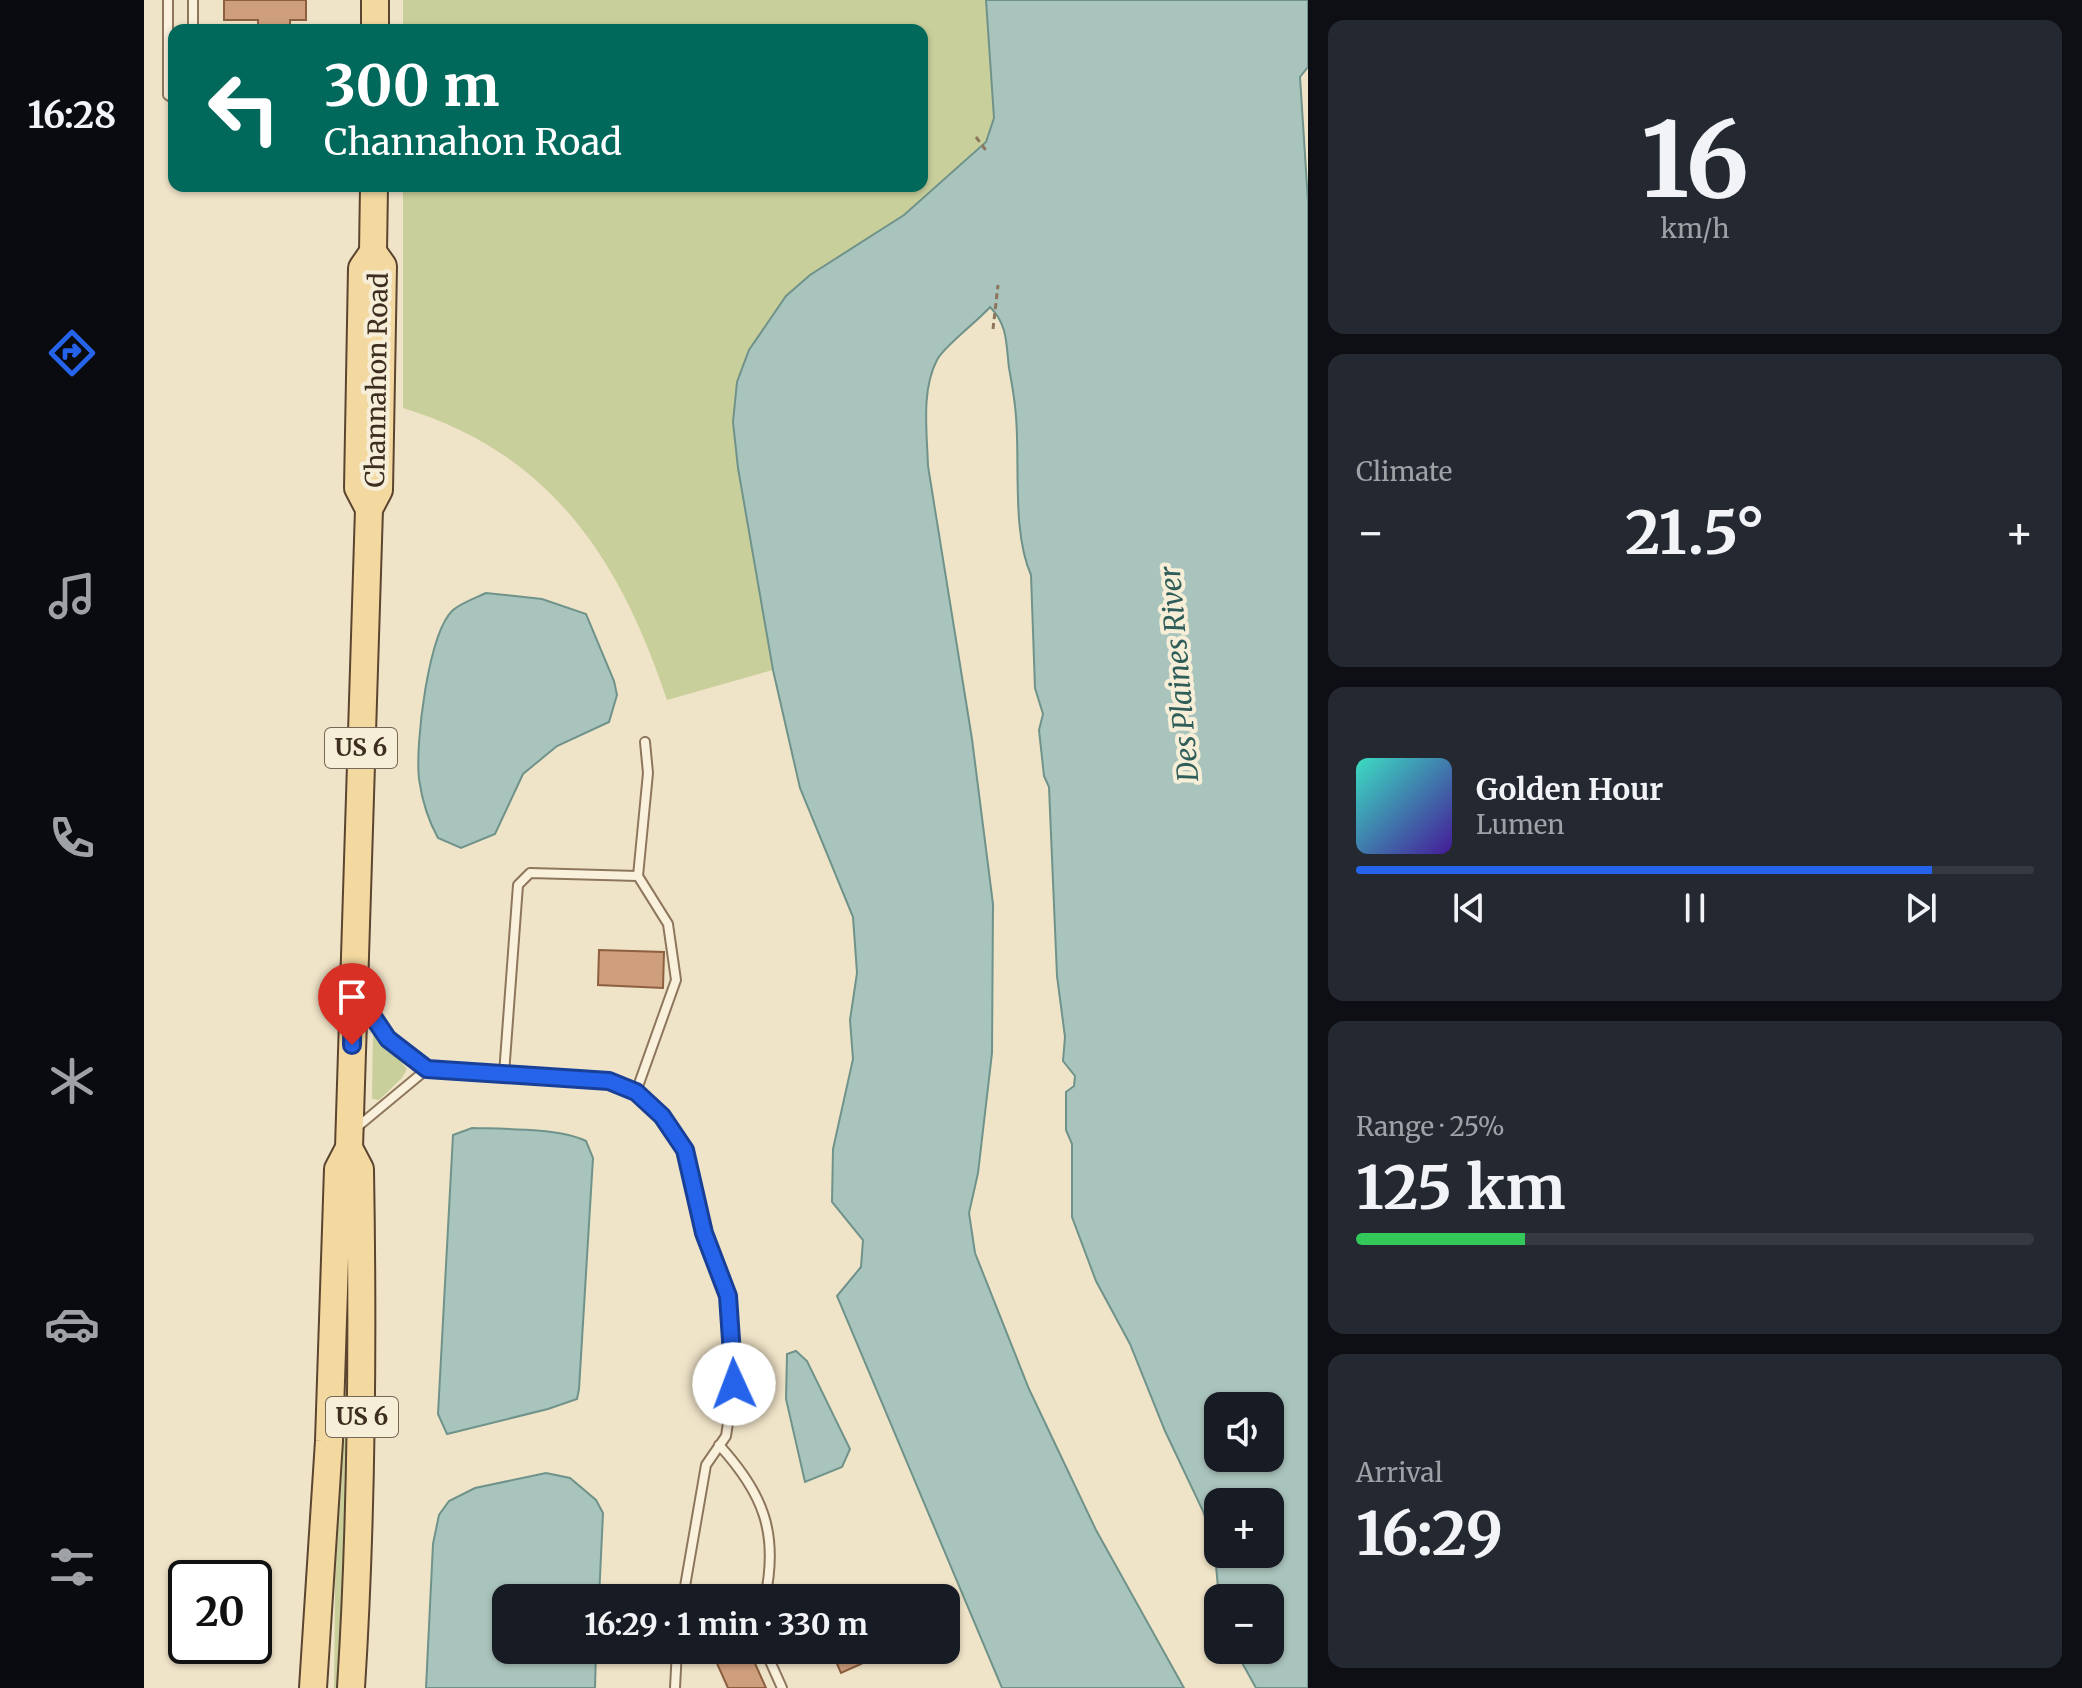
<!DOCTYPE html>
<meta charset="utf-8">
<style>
:root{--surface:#171b24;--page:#242831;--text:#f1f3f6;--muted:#9ea1a6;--line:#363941;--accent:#2563eb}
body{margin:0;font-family:Merriweather,serif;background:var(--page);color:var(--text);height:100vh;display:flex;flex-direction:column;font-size:30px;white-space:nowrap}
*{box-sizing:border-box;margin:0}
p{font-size:26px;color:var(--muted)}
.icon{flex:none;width:44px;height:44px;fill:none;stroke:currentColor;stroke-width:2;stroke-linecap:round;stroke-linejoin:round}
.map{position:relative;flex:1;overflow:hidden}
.sheet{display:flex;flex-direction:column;gap:20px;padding:20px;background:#0d0f14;width:774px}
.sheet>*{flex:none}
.guide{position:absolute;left:24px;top:24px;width:760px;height:168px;border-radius:16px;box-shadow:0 2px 6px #0004;background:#00695c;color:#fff;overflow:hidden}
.fabs{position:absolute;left:1060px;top:1392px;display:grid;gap:16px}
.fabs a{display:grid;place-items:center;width:80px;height:80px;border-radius:16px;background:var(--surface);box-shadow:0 2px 6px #0004;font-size:40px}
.speed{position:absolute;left:24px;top:1560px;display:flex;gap:16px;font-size:40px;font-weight:700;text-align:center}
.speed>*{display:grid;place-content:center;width:104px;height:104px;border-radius:50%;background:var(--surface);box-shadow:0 2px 6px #0004;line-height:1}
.speed .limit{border:4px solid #111;border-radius:12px;background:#fff;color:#111}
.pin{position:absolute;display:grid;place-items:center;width:68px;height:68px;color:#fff;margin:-82px -34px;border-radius:50% 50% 50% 0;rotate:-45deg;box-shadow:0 0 8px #0007}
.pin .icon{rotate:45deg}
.me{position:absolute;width:88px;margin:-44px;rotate:358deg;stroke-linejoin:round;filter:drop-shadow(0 0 6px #0008)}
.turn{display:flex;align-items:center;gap:28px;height:168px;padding:0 24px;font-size:36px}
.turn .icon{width:104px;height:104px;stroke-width:2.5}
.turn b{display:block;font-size:56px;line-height:68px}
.big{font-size:60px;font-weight:700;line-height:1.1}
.sheet .tile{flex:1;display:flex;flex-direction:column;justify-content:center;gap:12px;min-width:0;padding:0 28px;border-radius:16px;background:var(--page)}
.sheet .dial{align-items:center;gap:0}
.dial b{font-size:104px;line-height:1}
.song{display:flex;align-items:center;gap:24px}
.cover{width:96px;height:96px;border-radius:12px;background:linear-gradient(135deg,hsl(170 70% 55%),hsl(260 70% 35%))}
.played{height:8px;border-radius:4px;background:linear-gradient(90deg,var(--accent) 85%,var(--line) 85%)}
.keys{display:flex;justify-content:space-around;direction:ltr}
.heat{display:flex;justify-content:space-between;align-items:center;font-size:44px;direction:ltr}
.charge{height:12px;border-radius:6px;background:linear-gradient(90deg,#34c759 25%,var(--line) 0)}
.trip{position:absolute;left:348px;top:1584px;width:468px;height:80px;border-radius:16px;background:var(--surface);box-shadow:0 2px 6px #0004;font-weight:700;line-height:80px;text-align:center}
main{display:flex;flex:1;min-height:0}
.tab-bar{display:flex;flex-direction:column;width:144px;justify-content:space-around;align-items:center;background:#090b0e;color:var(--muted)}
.tab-bar .icon{width:56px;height:56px}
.tab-bar .on{color:var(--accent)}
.tab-bar b{font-size:36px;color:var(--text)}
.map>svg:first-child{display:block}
.green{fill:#c9cf9b}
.water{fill:#a9c4bc;stroke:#6f938a;stroke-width:2;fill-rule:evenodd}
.building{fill:#cf9f7d;stroke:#8d5f41;stroke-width:2}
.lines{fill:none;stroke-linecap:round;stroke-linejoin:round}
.service-casing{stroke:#8d765c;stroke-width:12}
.primary-casing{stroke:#5b4430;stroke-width:30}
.path{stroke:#8d765c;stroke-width:3;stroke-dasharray:6 4;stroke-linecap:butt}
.service{stroke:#faf1dc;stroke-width:8}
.primary{stroke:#f3d9a0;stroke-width:26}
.route-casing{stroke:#184099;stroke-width:20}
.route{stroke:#2563eb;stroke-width:14}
.labels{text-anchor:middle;stroke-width:8;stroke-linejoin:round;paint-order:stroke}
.shield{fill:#f7eed8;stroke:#756857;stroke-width:2}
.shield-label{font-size:24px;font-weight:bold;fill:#3d2e20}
.street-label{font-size:26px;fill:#3d2e20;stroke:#f7eed8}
.water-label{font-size:28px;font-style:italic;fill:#2f5d5a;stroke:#f7eed8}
</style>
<main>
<nav class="tab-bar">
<b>16:28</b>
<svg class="icon on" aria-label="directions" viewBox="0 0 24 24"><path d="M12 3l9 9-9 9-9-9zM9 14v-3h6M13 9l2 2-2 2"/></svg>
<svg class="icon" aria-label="music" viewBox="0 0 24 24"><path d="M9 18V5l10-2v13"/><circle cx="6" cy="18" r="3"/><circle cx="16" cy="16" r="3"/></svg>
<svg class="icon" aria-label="phone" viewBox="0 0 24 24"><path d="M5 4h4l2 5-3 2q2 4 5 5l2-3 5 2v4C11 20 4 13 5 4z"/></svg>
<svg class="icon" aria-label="climate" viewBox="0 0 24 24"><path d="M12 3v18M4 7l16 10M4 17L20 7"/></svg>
<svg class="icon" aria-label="car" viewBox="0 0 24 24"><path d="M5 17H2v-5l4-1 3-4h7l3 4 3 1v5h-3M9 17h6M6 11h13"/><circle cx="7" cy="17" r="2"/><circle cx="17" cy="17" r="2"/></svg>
<svg class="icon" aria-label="filters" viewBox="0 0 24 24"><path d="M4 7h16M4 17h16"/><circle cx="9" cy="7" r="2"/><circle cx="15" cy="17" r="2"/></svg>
</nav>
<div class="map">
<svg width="1164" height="1688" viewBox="0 0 1164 1688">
<rect width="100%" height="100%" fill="#f0e4c8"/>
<path class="green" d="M 259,0 L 842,0 L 850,118 L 842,142 L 760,215 L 666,275 L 642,296 L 605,350 L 594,468 L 629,670 L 523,700 C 476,559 407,453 259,408 L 259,186 L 778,186 L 778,30 L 259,30 Z
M 229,1027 L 263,1069 L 258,1078 L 235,1100 L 228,1099 Z
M 200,1313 L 208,1313 L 197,1688 L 190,1688 L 192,1494 Z"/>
<path class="water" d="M 842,0 L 1164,0 L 1164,67 L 1156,77 L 1164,201 L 1164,1688 L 1112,1688 L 1091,1650 L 1126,1650 L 1126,1598 L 1075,1598 L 1070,1544 L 1059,1511 L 1021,1431 L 986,1344 L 952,1281 L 928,1217 L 928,1144 L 922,1130 L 922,1092 L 930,1086 L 931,1076 L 919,1061 L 921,1037 L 913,976 L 905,787 L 900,776 L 895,730 L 899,714 L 891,688 L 887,575 C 868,532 876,464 872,417 C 871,401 868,384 865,368 C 862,344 864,325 846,307 C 833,322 799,347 793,360 C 777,390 783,433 784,466 L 828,739 L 849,904 L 848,1053 L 834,1173 L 825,1213 L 831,1253 L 885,1389 L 952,1530 L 1040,1688 L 858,1688 L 693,1296 L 717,1267 L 719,1240 L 688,1202 L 689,1149 L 709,1059 L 706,1020 L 713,973 L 709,917 L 656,788 L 629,670 L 594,468 L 589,422 L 593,382 L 605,350 L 642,296 L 666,275 L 760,215 L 842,142 L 850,118 ZM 1074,1406 L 1126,1406 L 1126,1458 L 1074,1458 ZM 1074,1502 L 1126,1502 L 1126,1554 L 1074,1554 Z
M 342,593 L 398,599 L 442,614 L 470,681 L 473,695 L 465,722 L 413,746 L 379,774 L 351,834 L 317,848 L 294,838 C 284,820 278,800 275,779 C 271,745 284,633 309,610 C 317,603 331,598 342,593 Z
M 328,1128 C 359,1129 416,1128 442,1141 L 449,1158 L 435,1389 L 433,1399 L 404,1409 L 303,1434 L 294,1414 L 309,1135 Z
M 652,1351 L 663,1361 L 706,1449 L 698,1467 L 661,1482 L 642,1399 L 643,1354 Z
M 402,1473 L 426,1478 L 452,1500 L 459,1513 L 455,1598 L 362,1598 L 362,1650 L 452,1650 L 451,1688 L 282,1688 L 289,1544 L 295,1515 L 305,1501 L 331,1488 Z"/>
<path class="building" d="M 80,0 L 162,0 L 162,20 L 146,20 L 146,29 L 114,29 L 114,20 L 80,20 Z
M 455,950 L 520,952 L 519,988 L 454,985 Z
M 567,1650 L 605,1650 L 622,1688 L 584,1688 Z
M 687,1650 L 748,1650 L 697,1673 Z"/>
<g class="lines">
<g class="service-casing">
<path id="service" d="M 24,0 L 24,95 L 30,99
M 49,0 L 49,30
M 283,1069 L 465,1081 L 492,1092 L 518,1116 L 541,1150 L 560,1233 L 584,1296 L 590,1384 L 582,1436 L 562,1465 L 539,1598
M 360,1074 L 374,885 L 386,873 L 494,876
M 492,1092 L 532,980 L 524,924 L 494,876 L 504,773 L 501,742
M 212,1128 L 283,1069 L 244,1039 L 218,1000
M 575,1445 C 619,1493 635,1533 621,1598
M 621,1650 L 638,1688
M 531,1688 L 533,1650"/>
</g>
<g class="primary-casing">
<path id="primary" d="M 231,30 L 231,0
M 225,509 L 214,488 L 218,268 L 229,252 L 230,186
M 205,1148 L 216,1169 C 219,1343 218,1515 207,1688
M 169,1688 L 185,1441 L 194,1169 L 205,1148 L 225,509 L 235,490 L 239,266 L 229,252"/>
</g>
<path class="path" d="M 832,137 L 844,153
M 849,329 L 854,285"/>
<use href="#service" class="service"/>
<use href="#primary" class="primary"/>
</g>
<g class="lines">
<g class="route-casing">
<path id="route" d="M 208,1045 L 209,987 L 244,1039 L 283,1069 L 465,1081 L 492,1092 L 518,1116 L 541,1150 L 560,1233 L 584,1296 L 590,1384"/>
</g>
<use href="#route" class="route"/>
</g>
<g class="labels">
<g class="shield">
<rect x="181" y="728" width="72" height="40" rx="6"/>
<rect x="182" y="1397" width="72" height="40" rx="6"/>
</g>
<g class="shield-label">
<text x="217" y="756">US 6</text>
<text x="218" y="1425">US 6</text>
</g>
<g class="street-label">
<text transform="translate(233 380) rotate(-89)" y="9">Channahon Road</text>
</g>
<g class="water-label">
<text transform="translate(1035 674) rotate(-95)" y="10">Des Plaines River</text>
</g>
</g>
</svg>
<div class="fabs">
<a><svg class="icon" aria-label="sound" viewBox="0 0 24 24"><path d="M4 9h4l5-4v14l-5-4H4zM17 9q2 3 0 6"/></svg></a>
<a>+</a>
<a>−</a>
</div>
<div class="speed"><div class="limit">20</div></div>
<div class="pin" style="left:208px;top:1045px;background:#d93025"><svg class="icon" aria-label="arrive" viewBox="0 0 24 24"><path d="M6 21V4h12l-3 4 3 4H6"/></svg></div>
<svg class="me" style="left:590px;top:1384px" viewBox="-20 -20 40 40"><circle r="19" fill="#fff"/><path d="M0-13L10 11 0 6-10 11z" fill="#2563eb"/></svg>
<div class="trip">16:29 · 1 min · 330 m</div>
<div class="guide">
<div class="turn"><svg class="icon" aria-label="left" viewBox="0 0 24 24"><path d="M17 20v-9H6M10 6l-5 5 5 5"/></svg><div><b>300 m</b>Channahon Road</div></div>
</div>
</div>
<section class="sheet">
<div class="tile dial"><b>16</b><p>km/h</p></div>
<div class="tile"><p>Climate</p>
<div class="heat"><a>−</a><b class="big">21.5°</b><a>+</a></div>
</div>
<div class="tile">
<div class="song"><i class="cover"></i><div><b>Golden Hour</b><p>Lumen</p></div></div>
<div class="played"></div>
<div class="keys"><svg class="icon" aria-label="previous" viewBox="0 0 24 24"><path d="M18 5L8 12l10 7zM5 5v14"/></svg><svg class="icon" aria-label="pause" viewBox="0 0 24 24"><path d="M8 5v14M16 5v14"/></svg><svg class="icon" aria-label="next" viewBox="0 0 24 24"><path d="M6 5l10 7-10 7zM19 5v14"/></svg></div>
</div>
<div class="tile"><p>Range · 25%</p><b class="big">125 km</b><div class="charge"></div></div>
<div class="tile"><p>Arrival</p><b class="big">16:29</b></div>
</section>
</main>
